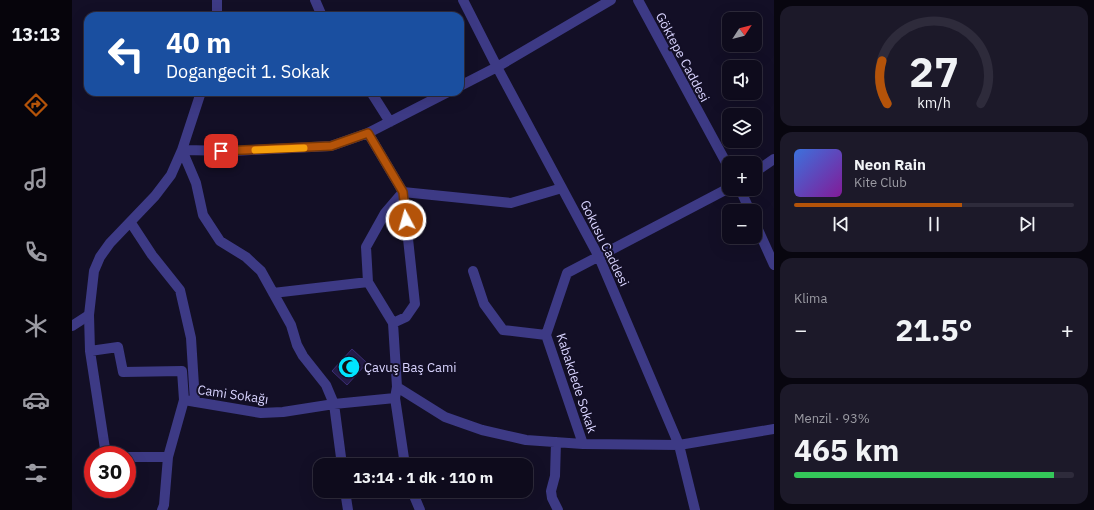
<!DOCTYPE html>
<html lang="tr">
<meta charset="utf-8">
<style>
:root{--surface:#0e0b1c;--page:#1c1929;--text:#f1f3f6;--muted:#9b9ba3;--line:#2e2b3b;--accent:#b45309}
body{margin:0;font-family:"IBM Plex Sans",sans-serif;background:var(--page);color:var(--text);height:100vh;display:flex;flex-direction:column;font-size:15px;white-space:nowrap}
*{box-sizing:border-box;margin:0}
p{font-size:13px;color:var(--muted)}
.icon{flex:none;width:22px;height:22px;fill:none;stroke:currentColor;stroke-width:2;stroke-linecap:round;stroke-linejoin:round}
.map{position:relative;flex:1;overflow:hidden}
.panel{display:flex;flex-direction:column;gap:6px;padding:6px;background:#08060f;width:320px}
.panel>*{flex:none}
.guide{position:absolute;left:12px;top:12px;width:380px;height:84px;border-radius:12px;box-shadow:0 4px 16px #0002,0 0 0 1px var(--line);background:#1a4fa0;color:#fff;overflow:hidden}
.needle{width:26px;rotate:54deg}
.tools{position:absolute;left:650px;top:12px;display:grid;gap:8px}
.tools a{display:grid;place-items:center;width:40px;height:40px;border-radius:8px;background:var(--surface);box-shadow:0 4px 16px #0002,0 0 0 1px var(--line);font-size:20px}
.speed{position:absolute;left:12px;top:446px;display:flex;gap:8px;font-size:20px;font-weight:700;text-align:center}
.speed>*{display:grid;place-content:center;width:52px;height:52px;border-radius:50%;background:var(--surface);box-shadow:0 4px 16px #0002,0 0 0 1px var(--line);line-height:1}
.speed .limit{border:6px solid #d22;background:#fff;color:#111}
.pin{position:absolute;display:grid;place-items:center;width:34px;height:34px;color:#fff;margin:-17px;border-radius:8px;box-shadow:0 2px 6px #0006}
.me{position:absolute;width:44px;margin:-22px;rotate:354deg;stroke-linejoin:round;filter:drop-shadow(0 0 3px #0008)}
.turn{display:flex;align-items:center;gap:14px;height:84px;padding:0 16px;font-size:18px}
.turn .icon{width:52px;height:52px;stroke-width:2.5}
.turn b{display:block;font-size:28px;line-height:34px}
.big{font-size:30px;font-weight:700;line-height:1.1}
.panel .card{flex:1;display:flex;flex-direction:column;justify-content:center;gap:6px;min-width:0;padding:0 14px;border-radius:12px;background:var(--page)}
.panel .dial{align-items:center;gap:0}
.dial svg{height:104px;overflow:visible;fill:none;stroke:var(--line);stroke-width:7;stroke-linecap:round;text-anchor:middle}
.dial text{fill:var(--text);stroke:none}
.song{display:flex;align-items:center;gap:12px}
.cover{width:48px;height:48px;border-radius:6px;background:linear-gradient(135deg,hsl(220 70% 55%),hsl(290 70% 35%))}
.played{height:4px;border-radius:2px;background:linear-gradient(90deg,var(--accent) 60%,var(--line) 60%)}
.keys{display:flex;justify-content:space-around;direction:ltr}
.heat{display:flex;justify-content:space-between;align-items:center;font-size:22px;direction:ltr}
.charge{height:6px;border-radius:3px;background:linear-gradient(90deg,#34c759 93%,var(--line) 0)}
.trip{position:absolute;left:241px;top:458px;width:220px;height:40px;border-radius:12px;background:var(--surface);box-shadow:0 4px 16px #0002,0 0 0 1px var(--line);font-weight:700;line-height:40px;text-align:center}
main{display:flex;flex:1;min-height:0}
.tab-bar{display:flex;flex-direction:column;width:72px;justify-content:space-around;align-items:center;background:#06040b;color:var(--muted)}
.tab-bar .icon{width:28px;height:28px}
.tab-bar .active{color:var(--accent)}
.tab-bar b{font-size:18px;color:var(--text)}
.map>svg:first-child{display:block}
.building{fill:#241b47;stroke:#3b2d73}
.lines{fill:none;stroke-linecap:round;stroke-linejoin:round}
.minor{stroke:#3d3a85;stroke-width:10}
.tertiary{stroke:#3d3a85;stroke-width:10}
.route-casing{stroke:#753606;stroke-width:10}
.route{stroke:#b45309;stroke-width:7}
.slow{stroke:#f59e0b;stroke-width:7}
.labels{text-anchor:middle;stroke-width:4;stroke-linejoin:round;paint-order:stroke}
.street-label{font-size:13px;fill:#d9d4ff;stroke:#130f26}
.poi-label{font-size:13px;fill:#d9d4ff;stroke:#130f26;text-anchor:start}
</style>
<main>
<nav class="tab-bar">
<b>13:13</b>
<svg class="icon active" aria-label="directions" viewBox="0 0 24 24"><path d="M12 3l9 9-9 9-9-9zM9 14v-3h6M13 9l2 2-2 2"/></svg>
<svg class="icon" aria-label="music" viewBox="0 0 24 24"><path d="M9 18V5l10-2v13"/><circle cx="6" cy="18" r="3"/><circle cx="16" cy="16" r="3"/></svg>
<svg class="icon" aria-label="phone" viewBox="0 0 24 24"><path d="M5 4h4l2 5-3 2q2 4 5 5l2-3 5 2v4C11 20 4 13 5 4z"/></svg>
<svg class="icon" aria-label="climate" viewBox="0 0 24 24"><path d="M12 3v18M4 7l16 10M4 17L20 7"/></svg>
<svg class="icon" aria-label="car" viewBox="0 0 24 24"><path d="M5 17H2v-5l4-1 3-4h7l3 4 3 1v5h-3M9 17h6M6 11h13"/><circle cx="7" cy="17" r="2"/><circle cx="17" cy="17" r="2"/></svg>
<svg class="icon" aria-label="filters" viewBox="0 0 24 24"><path d="M4 7h16M4 17h16"/><circle cx="9" cy="7" r="2"/><circle cx="15" cy="17" r="2"/></svg>
</nav>
<div class="map">
<svg width="702" height="510" viewBox="0 0 702 510">
<rect width="100%" height="100%" fill="#130f26"/>
<path class="building" d="M 280,349 L 295,363 L 275,385 L 260,371 Z"/>
<g class="lines">
<path class="minor" d="M 243,0 L 250,16
M 391,0 L 425,67 L 527,257 L 607,445 L 623,510
M 566,0 L 657,168
M 145,16 L 145,0
M 388,86 L 425,67 L 539,0
M 299,92 L 318,122
M 296,133 L 331,192 L 343,304 L 334,317 L 321,323 L 325,387 L 323,398 L 333,465
M 683,172 L 702,159
M 668,189 L 678,211
M 59,223 L 80,255 L 108,290 L 119,338 L 123,402
M 683,223 L 702,265
M 401,271 L 412,304 L 431,330 L 474,335
M 201,293 L 296,282
M 321,323 L 296,282 L 294,247 L 313,213 L 331,192 L 439,203 L 490,188
M 18,351 L 46,347 L 51,372 L 110,371 L 112,400 L 189,413 L 211,412 L 262,404 L 323,398
M 325,387 L 373,417 L 410,430 L 454,440 L 511,444 L 607,445 L 702,429
M 484,442 L 483,476 L 479,491 L 480,498 L 486,510
M 511,444 L 474,335 L 495,273 L 657,188
M 34,455 L 18,351 L 17,315 L 22,271 L 28,257 L 38,243 L 83,196 L 99,175 L 110,150 L 129,92
M 55,457 L 96,457
M 270,465 L 262,404 L 254,385 L 231,356 L 225,345 L 219,325 L 189,271 L 174,257 L 148,241 L 131,215 L 124,183 L 110,150 L 162,151 L 259,146 L 296,133 L 376,92
M 273,491 L 276,510
M 340,491 L 348,510
M 90,510 L 92,505 L 96,457 L 112,400"/>
<path class="tertiary" d="M 0,326 L 17,315"/>
</g>
<g class="lines">
<g class="route-casing">
<path id="route" d="M 149,151 L 259,146 L 296,133 L 331,192 L 334,220"/>
</g>
<use href="#route" class="route"/>
<path class="slow" d="M 183,150 L 232,148"/>
</g>
<defs>
<g id="mosque-disc" transform="scale(1.15)"><circle r="9.5" fill="#00e5ff" stroke="#130f26"/><path d="M3.5-4.9A6 6 0 1 0 3.5 4.9A5 5 0 1 1 3.5-4.9Z" fill="#111"/></g>
</defs>
<g fill-rule="evenodd">
<use href="#mosque-disc" x="277" y="367"/>
</g>
<g class="labels">
<g class="street-label">
<text transform="translate(611 57) rotate(62)" y="5">Göktepe Caddesi</text>
<text transform="translate(533 243) rotate(64)" y="5">Gokusu Caddesi</text>
<text transform="translate(505 383) rotate(72)" y="5">Kabakdede Sokak</text>
<text transform="translate(161 394) rotate(8)" y="5">Cami Sokağı</text>
</g>
<g class="poi-label">
<text x="292" y="372">Çavuş Baş Cami</text>
</g>
</g>
</svg>
<div class="tools">
<a><svg class="needle" viewBox="-14 -14 28 28"><path d="M0-13l5 13h-10z" fill="#e53935"/><path d="M0 13l5-13h-10z" fill="#9b9ba3"/></svg></a>
<a><svg class="icon" aria-label="sound" viewBox="0 0 24 24"><path d="M4 9h4l5-4v14l-5-4H4zM17 9q2 3 0 6"/></svg></a>
<a><svg class="icon" aria-label="layers" viewBox="0 0 24 24"><path d="M12 4l9 5-9 5-9-5zM3 14l9 5 9-5"/></svg></a>
<a>+</a>
<a>−</a>
</div>
<div class="speed"><div class="limit">30</div></div>
<div class="pin" style="left:149px;top:151px;background:#d93025"><svg class="icon" aria-label="arrive" viewBox="0 0 24 24"><path d="M6 21V4h12l-3 4 3 4H6"/></svg></div>
<svg class="me" style="left:334px;top:220px" viewBox="-20 -20 40 40"><circle r="17" fill="#b45309" stroke="#fff" stroke-width="3"/><path d="M0-11L8 9 0 5-8 9z" fill="#fff"/></svg>
<div class="trip">13:14 · 1 dk · 110 m</div>
<div class="guide">
<div class="turn"><svg class="icon" aria-label="left" viewBox="0 0 24 24"><path d="M17 20v-9H6M10 6l-5 5 5 5"/></svg><div><b>40 m</b>Dogangecit 1. Sokak</div></div>
</div>
</div>
<section class="panel">
<div class="card dial"><svg viewBox="0 0 100 80">
<path d="M14 69A42 42 0 1 1 86 69"/>
<path d="M14 69A42 42 0 0 1 10 36" stroke="#b45309"/>
<text x="50" y="56" font-size="32" font-weight="700">27</text>
<text x="50" y="72" font-size="11">km/h</text>
</svg></div>
<div class="card">
<div class="song"><i class="cover"></i><div><b>Neon Rain</b><p>Kite Club</p></div></div>
<div class="played"></div>
<div class="keys"><svg class="icon" aria-label="previous" viewBox="0 0 24 24"><path d="M18 5L8 12l10 7zM5 5v14"/></svg><svg class="icon" aria-label="pause" viewBox="0 0 24 24"><path d="M8 5v14M16 5v14"/></svg><svg class="icon" aria-label="next" viewBox="0 0 24 24"><path d="M6 5l10 7-10 7zM19 5v14"/></svg></div>
</div>
<div class="card"><p>Klima</p>
<div class="heat"><a>−</a><b class="big">21.5°</b><a>+</a></div>
</div>
<div class="card"><p>Menzil · 93%</p><b class="big">465 km</b><div class="charge"></div></div>
</section>
</main>
